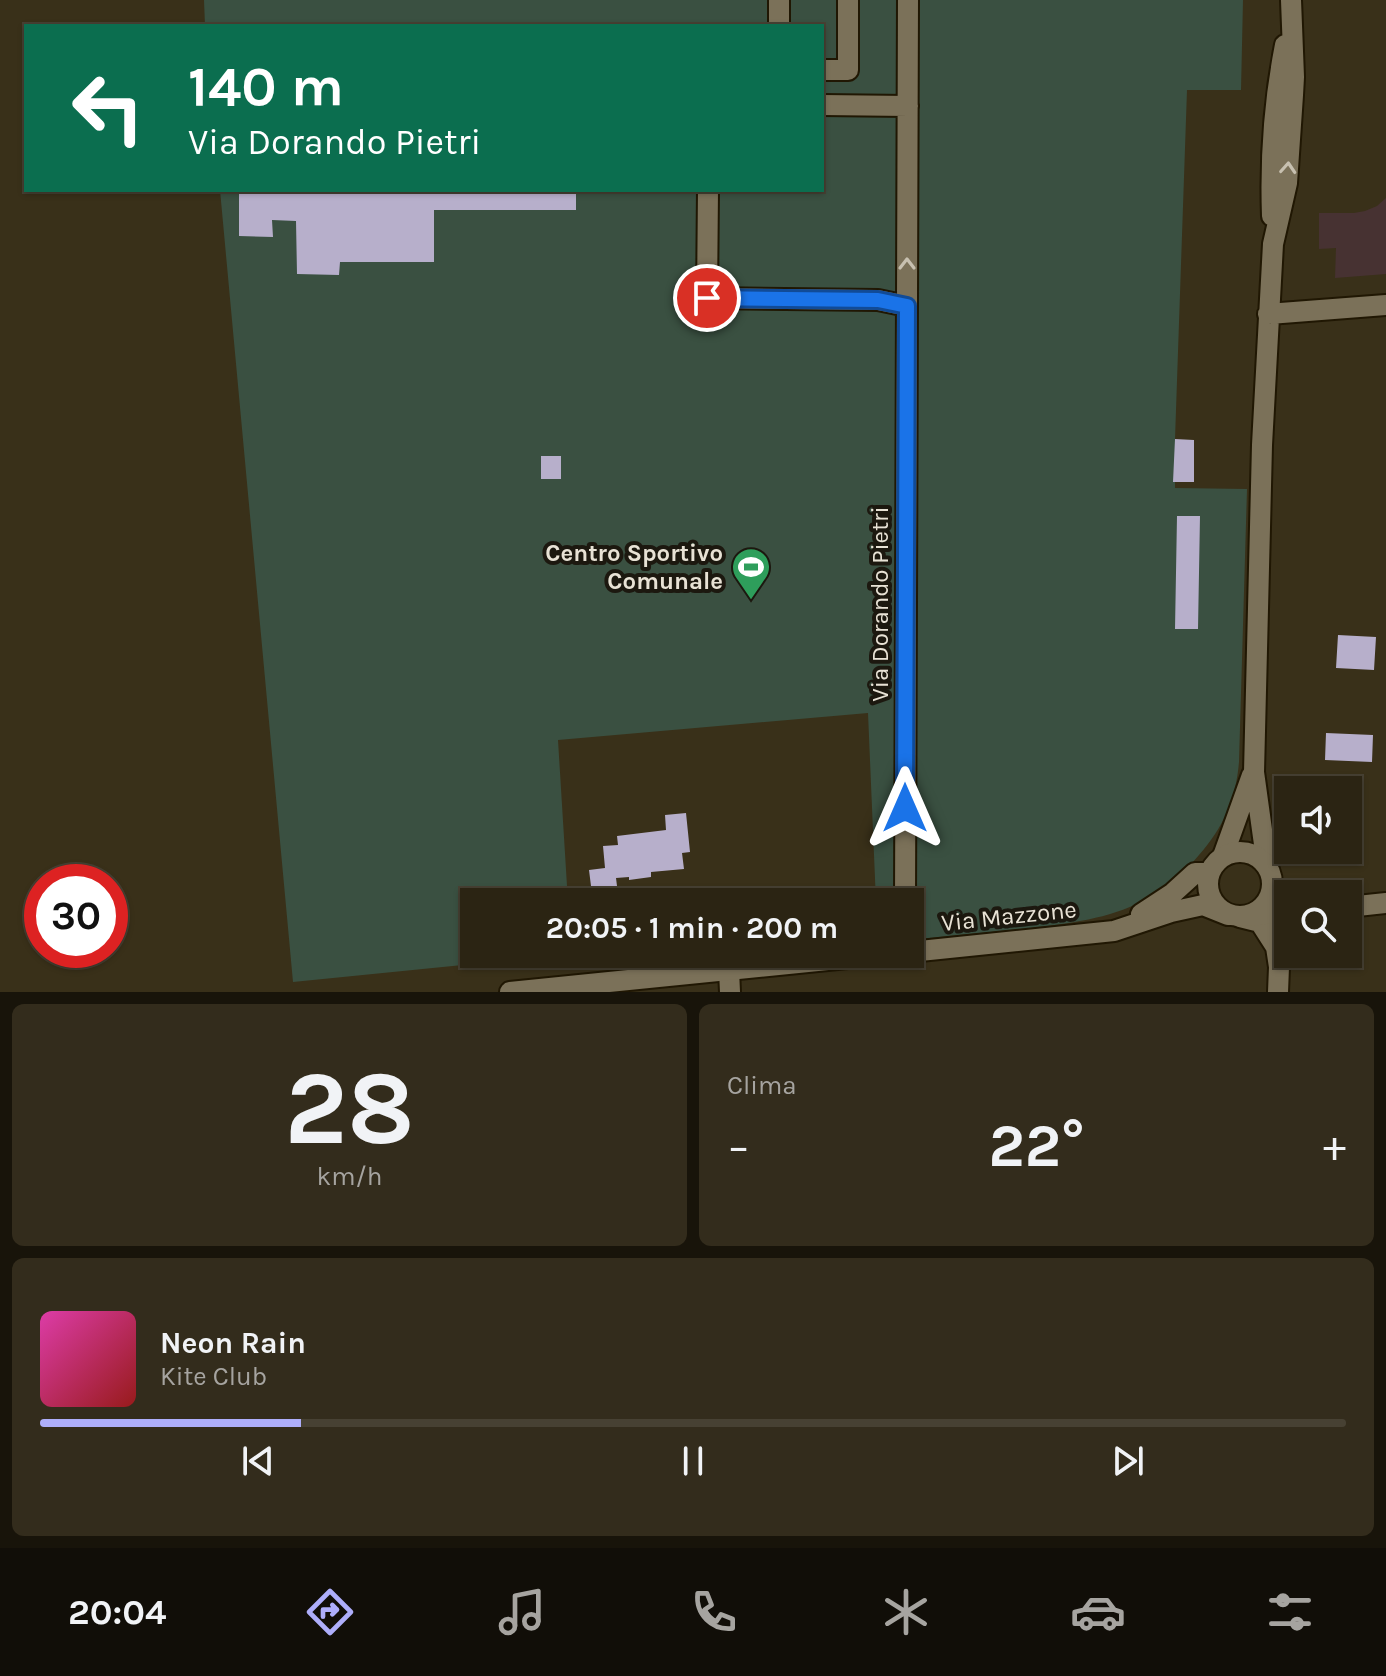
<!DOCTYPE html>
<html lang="it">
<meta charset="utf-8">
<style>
:root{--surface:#2b2413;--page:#332c1c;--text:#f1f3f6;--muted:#a6a4a0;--line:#474133;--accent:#aeaefa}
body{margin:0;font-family:Karla,sans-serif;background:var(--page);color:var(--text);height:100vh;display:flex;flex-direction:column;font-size:30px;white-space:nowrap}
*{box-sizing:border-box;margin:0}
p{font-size:26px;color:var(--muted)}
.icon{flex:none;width:44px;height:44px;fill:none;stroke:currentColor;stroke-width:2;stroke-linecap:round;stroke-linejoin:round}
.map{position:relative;height:992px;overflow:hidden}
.drawer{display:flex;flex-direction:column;gap:12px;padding:12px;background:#18140a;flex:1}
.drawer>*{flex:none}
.hud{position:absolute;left:24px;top:24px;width:800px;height:168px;border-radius:0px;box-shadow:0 2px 6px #0004,0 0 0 2px var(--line);background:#0b6e4f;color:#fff;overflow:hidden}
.tools{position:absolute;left:1274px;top:776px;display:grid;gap:16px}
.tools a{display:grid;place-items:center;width:88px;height:88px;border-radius:0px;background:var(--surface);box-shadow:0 2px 6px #0004,0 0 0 2px var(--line);font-size:40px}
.speed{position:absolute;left:24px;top:864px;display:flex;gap:16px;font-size:40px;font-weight:700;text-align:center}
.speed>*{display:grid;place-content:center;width:104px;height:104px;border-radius:50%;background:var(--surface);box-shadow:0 2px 6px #0004,0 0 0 2px var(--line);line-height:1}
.speed .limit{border:12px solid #d22;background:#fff;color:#111}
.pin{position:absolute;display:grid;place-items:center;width:68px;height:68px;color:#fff;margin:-34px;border:4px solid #fff;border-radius:50%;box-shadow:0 2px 8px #0007}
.me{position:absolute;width:88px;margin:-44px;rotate:0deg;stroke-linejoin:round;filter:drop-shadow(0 0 6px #0008)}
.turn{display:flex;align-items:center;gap:28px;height:168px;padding:0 32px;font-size:36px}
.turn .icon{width:104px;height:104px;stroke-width:2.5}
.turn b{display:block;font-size:56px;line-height:68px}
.big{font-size:60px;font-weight:700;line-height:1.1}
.drawer .widget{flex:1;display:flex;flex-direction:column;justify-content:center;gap:12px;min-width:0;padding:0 28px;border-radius:12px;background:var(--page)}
.drawer .dial{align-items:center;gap:0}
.dial b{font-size:104px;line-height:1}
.song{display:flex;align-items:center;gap:24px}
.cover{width:96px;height:96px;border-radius:12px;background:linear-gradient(135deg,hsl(320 70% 55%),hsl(0 70% 35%))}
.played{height:8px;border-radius:4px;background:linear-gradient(90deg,var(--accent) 20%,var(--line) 20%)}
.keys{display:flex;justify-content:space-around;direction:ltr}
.heat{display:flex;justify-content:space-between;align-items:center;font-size:44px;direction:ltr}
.drawer .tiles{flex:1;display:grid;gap:12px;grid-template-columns:1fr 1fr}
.widget:last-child{grid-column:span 2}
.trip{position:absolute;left:460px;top:888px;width:464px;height:80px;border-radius:0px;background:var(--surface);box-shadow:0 2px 6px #0004,0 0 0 2px var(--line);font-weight:700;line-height:80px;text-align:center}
.tab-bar{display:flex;height:128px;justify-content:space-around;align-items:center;background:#110e08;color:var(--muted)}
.tab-bar .icon{width:56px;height:56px}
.tab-bar .on{color:var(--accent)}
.tab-bar b{font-size:36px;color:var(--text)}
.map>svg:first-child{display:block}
.education{fill:#473232}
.green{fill:#3a5041}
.building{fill:#b7afcb}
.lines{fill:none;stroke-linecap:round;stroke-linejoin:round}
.minor-casing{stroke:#201703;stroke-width:24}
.secondary-casing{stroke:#201703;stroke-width:24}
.minor{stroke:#7b7159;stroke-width:20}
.secondary{stroke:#7b7159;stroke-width:20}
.oneway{stroke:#c7c0b0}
.route-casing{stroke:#114b97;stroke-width:20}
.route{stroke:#1a73e8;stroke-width:14}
.labels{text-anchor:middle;stroke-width:8;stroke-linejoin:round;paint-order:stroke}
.poi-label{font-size:24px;font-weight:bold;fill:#e8e2d5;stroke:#1c180f;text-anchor:end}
.street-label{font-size:24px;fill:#e8e2d5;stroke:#1c180f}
</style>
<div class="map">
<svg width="1386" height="992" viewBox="0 0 1386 992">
<rect width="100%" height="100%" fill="#393019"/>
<path class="education" d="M 1386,198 L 1386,274 L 1335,278 L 1336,248 L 1319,249 L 1319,213 L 1354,213 L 1365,211 L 1377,206 Z"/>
<path class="green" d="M 204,0 L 1243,0 L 1241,90 L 1187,90 L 1175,439 L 1175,488 L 1247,489 L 1239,762 C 1236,799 1223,828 1199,855 C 1183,874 1165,890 1143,901 C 1108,919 1070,923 1031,928 C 991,932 950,936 910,940 L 910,902 L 876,902 L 868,713 L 558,740 L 568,902 L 474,902 L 474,954 L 571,954 L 293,982 L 220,190 L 822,190 L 822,26 L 205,26 Z"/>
<path class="building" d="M 239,190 L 576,190 L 576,210 L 434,210 L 434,262 L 340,262 L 339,275 L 297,274 L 296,221 L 272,220 L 273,237 L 239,236 Z
M 1175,439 L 1194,440 L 1194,482 L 1173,482 Z
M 541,456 L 561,456 L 561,479 L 541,479 Z
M 1177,516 L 1200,516 L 1198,629 L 1175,629 Z
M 1338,635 L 1376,637 L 1374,670 L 1336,668 Z
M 1326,733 L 1373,735 L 1372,762 L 1325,760 Z
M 686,813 L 690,852 L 682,853 L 684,869 L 651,872 L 651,877 L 629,880 L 629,877 L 616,878 L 619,902 L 593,902 L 589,870 L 605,868 L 603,846 L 618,845 L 617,836 L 666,830 L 665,815 Z"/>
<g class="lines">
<g class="minor-casing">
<path id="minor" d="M 779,0 L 779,26
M 822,70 L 848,70 L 848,0
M 822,105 L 908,106
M 708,190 L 707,298 L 878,300 L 907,306
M 1272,216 C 1270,160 1274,101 1285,45
M 1268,314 L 1386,305
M 1223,856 L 1252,775
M 1267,866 L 1254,772 L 1262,445 L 1273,244 L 1287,183 L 1293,95 L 1294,77 L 1291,0
M 905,902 L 908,0
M 1240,917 L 1260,922 L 1276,947 L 1279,967 L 1278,992
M 729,970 L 730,992"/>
</g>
<g class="secondary-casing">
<path id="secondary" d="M1208 884a32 32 0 1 1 64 0a32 32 0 1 1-64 0Z
M 1348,907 L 1386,903
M 1141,914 L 1173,893 L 1195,873 L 1209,873
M 1252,916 L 1272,913 L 1288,915
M 910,952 L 1114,931 L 1171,912 L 1203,905 L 1228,915
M 510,992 L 887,954"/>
</g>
<use href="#minor" class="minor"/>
<use href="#secondary" class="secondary"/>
</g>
<defs><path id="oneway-chevron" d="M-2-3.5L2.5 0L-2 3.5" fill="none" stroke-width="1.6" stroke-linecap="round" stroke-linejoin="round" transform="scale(2)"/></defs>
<g class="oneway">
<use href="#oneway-chevron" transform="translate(1288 168) rotate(-86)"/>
<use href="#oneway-chevron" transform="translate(907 264) rotate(-90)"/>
</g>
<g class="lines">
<g class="route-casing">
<path id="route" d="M 707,298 L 878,300 L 907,306 L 905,808"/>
</g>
<use href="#route" class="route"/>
</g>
<defs>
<g id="stadium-pin" transform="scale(2)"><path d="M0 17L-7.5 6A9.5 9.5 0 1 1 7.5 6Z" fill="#2e9e5b" stroke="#1c180f"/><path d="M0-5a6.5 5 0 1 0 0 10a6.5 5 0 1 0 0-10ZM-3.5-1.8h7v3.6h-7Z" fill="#fff"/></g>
</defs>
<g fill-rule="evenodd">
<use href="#stadium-pin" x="751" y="567"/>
</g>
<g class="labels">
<g class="poi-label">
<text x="723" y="561">Centro Sportivo<tspan x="723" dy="28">Comunale</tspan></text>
</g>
<g class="street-label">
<text transform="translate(880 604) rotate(-90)" y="8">Via Dorando Pietri</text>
<text transform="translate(1009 916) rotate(-6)" y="8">Via Mazzone</text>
</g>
</g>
</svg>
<div class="tools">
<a><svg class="icon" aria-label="sound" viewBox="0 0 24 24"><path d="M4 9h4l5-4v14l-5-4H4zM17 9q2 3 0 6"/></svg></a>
<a><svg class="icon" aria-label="search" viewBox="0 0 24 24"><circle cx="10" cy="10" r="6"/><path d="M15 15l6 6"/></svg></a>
</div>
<div class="speed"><div class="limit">30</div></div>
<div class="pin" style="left:707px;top:298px;background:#d93025"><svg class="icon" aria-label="arrive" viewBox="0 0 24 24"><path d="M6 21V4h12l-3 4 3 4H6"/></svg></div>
<svg class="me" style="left:905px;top:808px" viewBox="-20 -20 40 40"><path d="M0-17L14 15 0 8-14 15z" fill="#1a73e8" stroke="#fff" stroke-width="4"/></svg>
<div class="trip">20:05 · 1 min · 200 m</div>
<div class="hud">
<div class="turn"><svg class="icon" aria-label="left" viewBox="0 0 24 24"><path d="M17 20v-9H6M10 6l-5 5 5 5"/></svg><div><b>140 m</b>Via Dorando Pietri</div></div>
</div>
</div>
<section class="drawer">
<div class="tiles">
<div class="widget dial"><b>28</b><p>km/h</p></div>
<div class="widget"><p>Clima</p>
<div class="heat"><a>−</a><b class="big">22°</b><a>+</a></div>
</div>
<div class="widget">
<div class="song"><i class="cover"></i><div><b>Neon Rain</b><p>Kite Club</p></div></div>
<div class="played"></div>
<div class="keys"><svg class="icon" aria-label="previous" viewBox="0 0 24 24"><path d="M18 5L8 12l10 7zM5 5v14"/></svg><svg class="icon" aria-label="pause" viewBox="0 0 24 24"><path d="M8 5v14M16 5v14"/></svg><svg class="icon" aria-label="next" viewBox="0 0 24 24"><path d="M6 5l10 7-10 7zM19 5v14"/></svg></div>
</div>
</div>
</section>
<nav class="tab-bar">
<b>20:04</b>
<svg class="icon on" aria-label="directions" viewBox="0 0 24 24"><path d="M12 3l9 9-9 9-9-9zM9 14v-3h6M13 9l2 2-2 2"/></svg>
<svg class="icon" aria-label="music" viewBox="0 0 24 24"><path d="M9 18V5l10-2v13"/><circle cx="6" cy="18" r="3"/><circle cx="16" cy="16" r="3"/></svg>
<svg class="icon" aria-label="phone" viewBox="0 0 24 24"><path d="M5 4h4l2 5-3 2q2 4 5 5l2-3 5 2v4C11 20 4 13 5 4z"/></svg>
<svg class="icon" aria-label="climate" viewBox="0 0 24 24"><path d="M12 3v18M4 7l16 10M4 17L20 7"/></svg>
<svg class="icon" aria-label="car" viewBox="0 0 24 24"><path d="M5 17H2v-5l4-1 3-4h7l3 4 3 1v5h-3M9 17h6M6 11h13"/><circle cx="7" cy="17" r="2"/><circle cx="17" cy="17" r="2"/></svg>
<svg class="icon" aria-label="filters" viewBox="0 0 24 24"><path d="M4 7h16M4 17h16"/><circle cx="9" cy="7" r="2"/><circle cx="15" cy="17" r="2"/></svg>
</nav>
